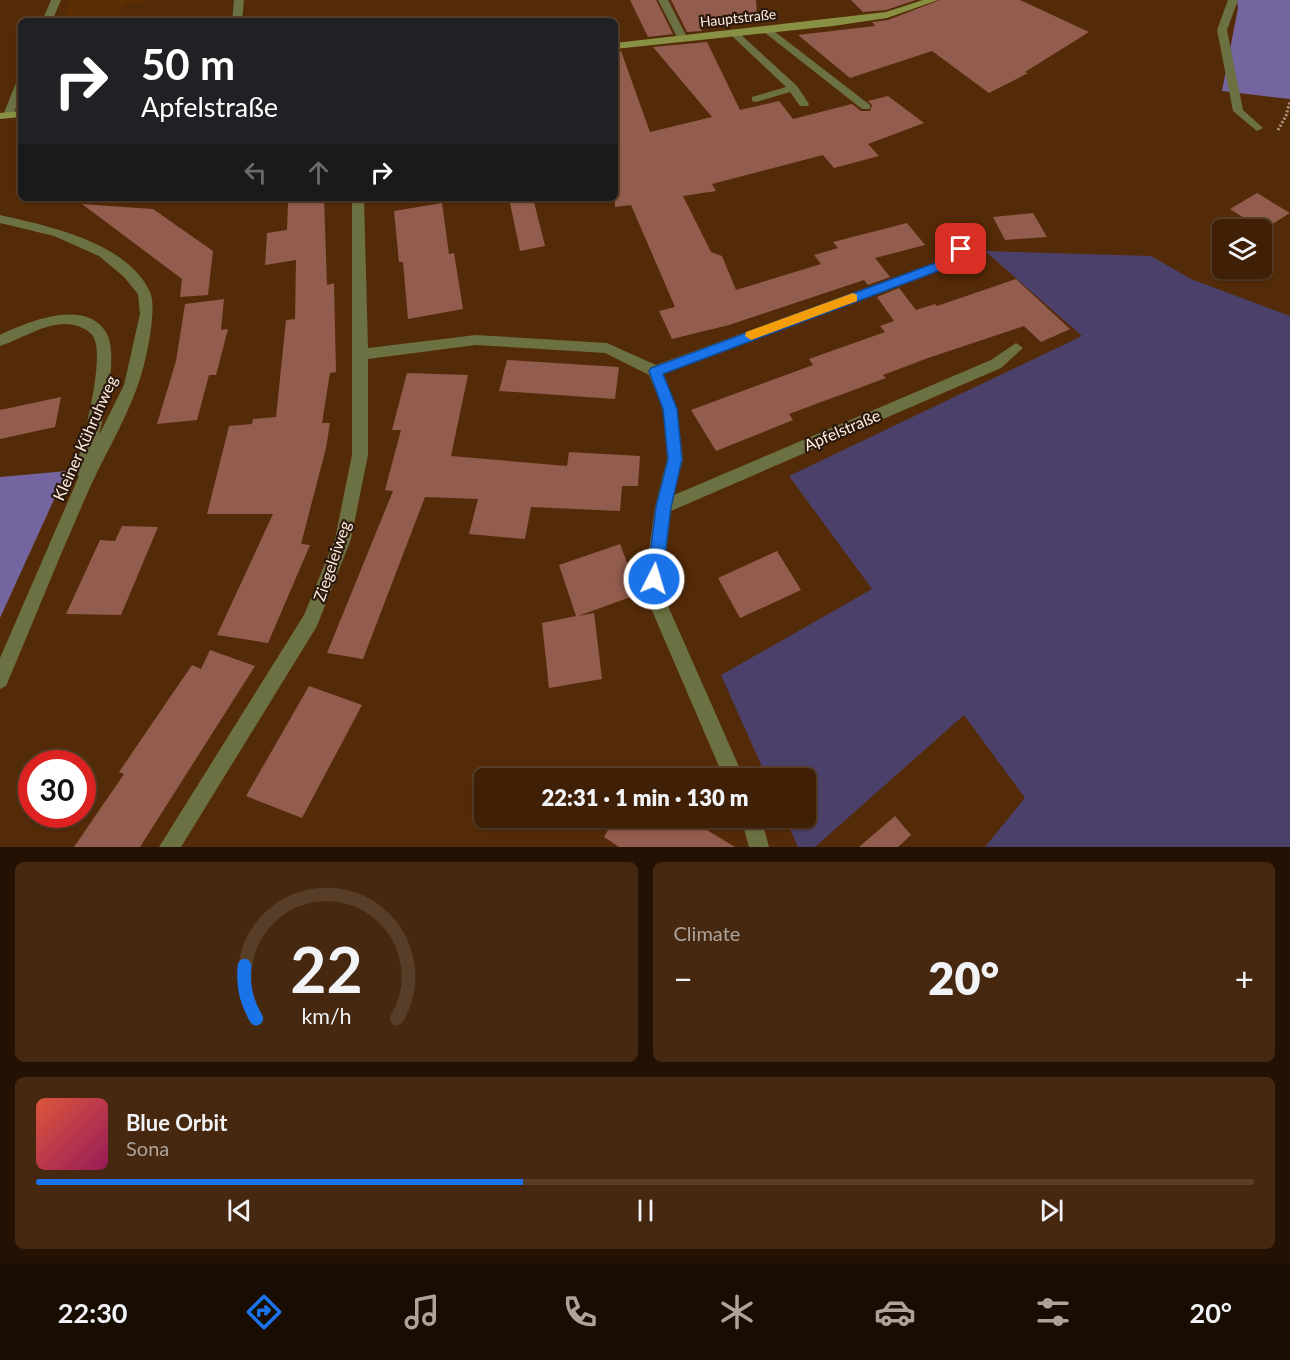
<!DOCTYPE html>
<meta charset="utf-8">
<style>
:root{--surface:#3f2006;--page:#462810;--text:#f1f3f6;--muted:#ada39b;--line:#583e28;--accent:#1a73e8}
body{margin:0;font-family:Lato,sans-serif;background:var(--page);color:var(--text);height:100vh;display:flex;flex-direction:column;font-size:22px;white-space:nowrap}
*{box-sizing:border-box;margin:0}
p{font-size:20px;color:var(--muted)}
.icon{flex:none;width:33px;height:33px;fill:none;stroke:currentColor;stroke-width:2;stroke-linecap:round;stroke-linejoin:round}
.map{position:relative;height:847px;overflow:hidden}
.sheet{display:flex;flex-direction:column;gap:15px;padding:15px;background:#231203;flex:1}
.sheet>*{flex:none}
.guide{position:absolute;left:18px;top:18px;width:600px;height:183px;border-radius:9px;box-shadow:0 2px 4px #0004,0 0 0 2px var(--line);background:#202124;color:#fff;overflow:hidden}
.controls{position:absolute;left:1212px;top:219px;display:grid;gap:12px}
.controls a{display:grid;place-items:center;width:60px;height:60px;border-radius:9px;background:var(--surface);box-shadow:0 2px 4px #0004,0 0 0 2px var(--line);font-size:30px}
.speed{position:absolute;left:18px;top:750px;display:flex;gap:12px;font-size:30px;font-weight:700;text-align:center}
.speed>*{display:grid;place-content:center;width:78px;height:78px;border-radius:50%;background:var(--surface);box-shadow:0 2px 4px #0004,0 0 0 2px var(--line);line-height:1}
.speed .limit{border:9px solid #d22;background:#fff;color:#111}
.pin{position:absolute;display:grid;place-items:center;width:51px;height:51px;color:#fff;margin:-26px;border-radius:12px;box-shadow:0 3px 9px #0006}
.me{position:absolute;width:66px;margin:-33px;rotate:5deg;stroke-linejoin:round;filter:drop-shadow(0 0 4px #0008)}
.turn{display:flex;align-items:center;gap:21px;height:126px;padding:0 24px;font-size:27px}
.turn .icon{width:78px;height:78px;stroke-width:2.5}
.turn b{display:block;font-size:42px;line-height:51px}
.lanes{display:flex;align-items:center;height:57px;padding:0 24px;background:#0003;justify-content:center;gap:30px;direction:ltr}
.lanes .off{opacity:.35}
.big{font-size:45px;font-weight:800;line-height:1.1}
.sheet .widget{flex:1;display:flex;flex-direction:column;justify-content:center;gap:9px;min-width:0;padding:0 21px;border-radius:9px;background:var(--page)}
.sheet .dial{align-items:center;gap:0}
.dial svg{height:156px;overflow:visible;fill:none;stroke:var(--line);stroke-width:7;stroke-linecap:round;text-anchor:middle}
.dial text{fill:var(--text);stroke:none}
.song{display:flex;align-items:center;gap:18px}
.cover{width:72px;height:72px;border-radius:9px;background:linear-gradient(135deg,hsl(10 70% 55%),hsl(330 70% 35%))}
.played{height:6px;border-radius:3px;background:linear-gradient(90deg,var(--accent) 40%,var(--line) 40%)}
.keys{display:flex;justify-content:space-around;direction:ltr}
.heat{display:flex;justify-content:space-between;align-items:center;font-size:33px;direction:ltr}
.sheet .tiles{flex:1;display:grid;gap:15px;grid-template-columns:1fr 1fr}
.widget:last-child{grid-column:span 2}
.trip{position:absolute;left:474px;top:768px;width:342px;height:60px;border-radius:9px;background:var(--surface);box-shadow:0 2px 4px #0004,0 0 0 2px var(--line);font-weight:800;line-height:60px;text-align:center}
.dock{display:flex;height:96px;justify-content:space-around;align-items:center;background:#190d02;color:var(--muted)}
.dock .icon{width:42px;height:42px}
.dock .on{color:var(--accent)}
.dock b{font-size:27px;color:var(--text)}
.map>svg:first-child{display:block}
.built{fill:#5d2e03}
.green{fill:#4b406a}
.forest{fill:#7465a0}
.building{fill:#925c4e}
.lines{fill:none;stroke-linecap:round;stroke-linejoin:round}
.path{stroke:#b29781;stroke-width:3;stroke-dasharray:2 2;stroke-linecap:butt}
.lane{fill:#6b7142;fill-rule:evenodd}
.street{fill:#6b7142;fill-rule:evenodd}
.secondary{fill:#889143;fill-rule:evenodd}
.route{fill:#1a73e8;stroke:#114b97;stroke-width:1.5}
.slow{fill:#f59e0b}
.labels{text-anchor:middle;stroke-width:4.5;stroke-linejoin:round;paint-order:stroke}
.far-street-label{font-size:14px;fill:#ffefe4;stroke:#2c190c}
.street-label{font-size:16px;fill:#ffefe4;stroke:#2c190c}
</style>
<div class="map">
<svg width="1290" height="847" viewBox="0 0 1290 847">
<rect width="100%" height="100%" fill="#542b08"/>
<path class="built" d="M 72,0 L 159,0 L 123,4 L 119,21 L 63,21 Z"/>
<path class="green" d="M 985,251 L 1151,256 L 1191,279 L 1290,316 L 1290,847 L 985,847 L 1025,798 L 964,715 L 815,847 L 798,847 L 785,818 L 806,818 L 806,778 L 767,778 L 721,675 L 872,589 L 789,476 L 1082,336 Z"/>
<path class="forest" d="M 1237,0 L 1290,0 L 1290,99 L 1222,91 L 1238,8 Z
M 67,471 L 0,618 L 0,477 Z"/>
<path class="building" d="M 630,0 L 656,0 L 673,34 L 648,37 Z
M 671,0 L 756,0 L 757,17 L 699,24 L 702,31 L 687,32 Z
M 851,0 L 916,0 L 886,10 L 863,12 Z
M 940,0 L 1020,0 L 1089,32 L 1025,72 L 1028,73 L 989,93 L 932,51 L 850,78 L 798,35 L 875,26 L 872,22 L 888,20 Z
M 707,42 L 740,110 L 779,101 L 793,119 L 852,104 L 861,111 L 870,111 L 872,105 L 868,101 L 888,96 L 924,123 L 868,144 L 879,156 L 834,168 L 823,155 L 712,184 L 716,191 L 683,196 L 711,252 L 722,256 L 736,290 L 821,264 L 814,255 L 838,248 L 833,242 L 907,223 L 925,245 L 875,258 L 890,277 L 868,285 L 864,280 L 729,325 L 672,339 L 659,311 L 675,307 L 631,205 L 615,207 L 615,51 L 621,51 L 650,132 L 712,117 L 653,47 Z
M 1257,193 L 1290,213 L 1263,230 L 1230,209 Z
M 509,198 L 533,198 L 545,246 L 520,251 Z
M 324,199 L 327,285 L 334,283 L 336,372 L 330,373 L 322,423 L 330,423 L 326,448 L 301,544 L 310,545 L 268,643 L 217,635 L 273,514 L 207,514 L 229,426 L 252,424 L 253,419 L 276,417 L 286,320 L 295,319 L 296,260 L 265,265 L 267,233 L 287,230 L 288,202 Z
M 442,203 L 449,254 L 454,253 L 463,309 L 408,319 L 403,262 L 399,262 L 394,211 Z
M 82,204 L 153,209 L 213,251 L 208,295 L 180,297 L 182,279 Z
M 1033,213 L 1047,237 L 1005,240 L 993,217 Z
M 1016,279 L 1070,329 L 1041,342 L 1024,326 L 928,358 L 883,375 L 886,378 L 789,414 L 793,420 L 716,451 L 691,410 L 813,365 L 809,359 L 885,332 L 880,326 L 894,321 L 877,297 L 899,288 L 916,310 L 935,304 L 937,306 Z
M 224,299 L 221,330 L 228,329 L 216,375 L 209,375 L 197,420 L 157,424 L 176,361 L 185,304 Z
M 507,360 L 619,367 L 615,399 L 499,391 Z
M 407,373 L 468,375 L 451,456 L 567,466 L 569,452 L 640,456 L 638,486 L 622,486 L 620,511 L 531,507 L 525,539 L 469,534 L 478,499 L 425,497 L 363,659 L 327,653 L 393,491 L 385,490 L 401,430 L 392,430 Z
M 61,397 L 55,427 L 0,439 L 0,410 Z
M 122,526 L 158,527 L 121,615 L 66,614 L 100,540 L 115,541 Z
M 620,544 L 639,594 L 578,616 L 594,613 L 602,679 L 549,688 L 542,623 L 576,616 L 559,565 Z
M 777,551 L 801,590 L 740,618 L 718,578 Z
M 210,650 L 255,666 L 140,847 L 74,847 L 124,774 L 119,772 L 192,665 L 201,669 Z
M 309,686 L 362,705 L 302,818 L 246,796 Z
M 895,816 L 911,835 L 898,847 L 859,847 Z
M 615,818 L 687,818 L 735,847 L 619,847 L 604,837 Z"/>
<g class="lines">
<path class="path" d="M 1278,130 L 1286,116 L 1290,101"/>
<path class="lane" d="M 658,0 L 668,0 L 688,39 L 687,41 L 678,39 Z
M 764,28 L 770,28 L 870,105 L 870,109 L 862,109 L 764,32 Z
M 732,32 L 738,32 L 797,86 L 809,104 L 808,106 L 800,106 L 790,92 L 756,102 L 752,101 L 752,97 L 786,87 L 732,36 Z"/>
<path class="street" d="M 51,0 L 61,0 L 52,21 L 42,21 Z
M 234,0 L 244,0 L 242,21 L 232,21 Z
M 1228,0 L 1238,0 L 1227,30 L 1243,110 L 1263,128 L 1257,131 L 1233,111 L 1217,30 Z
M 21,80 L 21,96 L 13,115 L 12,117 L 4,117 L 3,115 L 16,83 Z
M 352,198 L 364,198 L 368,348 L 476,335 L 607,343 L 656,365 L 945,259 L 957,246 L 965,246 L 967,249 L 955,265 L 663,374 L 677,409 L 683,459 L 674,495 L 991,360 L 1016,343 L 1023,348 L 1001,368 L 671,511 L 663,579 L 668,606 L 744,778 L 724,778 L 650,606 L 645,579 L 655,507 L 667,459 L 663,409 L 649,375 L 605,353 L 476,345 L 368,359 L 368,455 L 351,539 L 317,626 L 181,847 L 159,847 L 304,615 L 335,539 L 352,455 Z
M 0,215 C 48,226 127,242 150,292 C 158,309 145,366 138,385 C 124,425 100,462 84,501 C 57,562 32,625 6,686 L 0,689 L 0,658 L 79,476 L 75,471 C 82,444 105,361 94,338 C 90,329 75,324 66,324 C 42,324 22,339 0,346 L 0,335 C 27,322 87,297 107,334 C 118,355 105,413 99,435 L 124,385 L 140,314 L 138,294 L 124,277 L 99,256 L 54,236 L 0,223 Z
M 741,818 L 761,818 L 769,847 L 749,847 Z"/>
<path class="secondary" d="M 923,0 L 938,0 L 887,18 L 833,26 L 615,49 L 615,43 L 886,12 Z
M 21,111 L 21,117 L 0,119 L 0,113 Z"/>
</g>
<path class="route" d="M 961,245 L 967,249 L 954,265 L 663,374 L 677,409 L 682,459 L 671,507 L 662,579 L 660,584 L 654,586 L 649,584 L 647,579 L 656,507 L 668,459 L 663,409 L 649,371 L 651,368 L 946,259 L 957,246 Z"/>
<path class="slow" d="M 853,293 L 857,295 L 857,301 L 751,340 L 745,336 L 746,332 Z"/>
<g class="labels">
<g class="far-street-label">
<text transform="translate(738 18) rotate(-6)" y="5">Hauptstraße</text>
</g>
<g class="street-label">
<text transform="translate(842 430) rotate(-23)" y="6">Apfelstraße</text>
<text transform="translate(85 438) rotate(-66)" y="6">Kleiner Kühruhweg</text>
<text transform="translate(332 561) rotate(-71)" y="6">Ziegeleiweg</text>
</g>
</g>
</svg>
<div class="controls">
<a><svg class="icon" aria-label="layers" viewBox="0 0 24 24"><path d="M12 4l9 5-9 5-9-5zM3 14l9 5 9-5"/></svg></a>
</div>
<div class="speed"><div class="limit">30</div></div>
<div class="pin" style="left:961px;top:249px;background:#d93025"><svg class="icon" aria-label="arrive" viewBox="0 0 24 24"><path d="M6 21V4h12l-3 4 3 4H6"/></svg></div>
<svg class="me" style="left:654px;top:579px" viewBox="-20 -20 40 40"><circle r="17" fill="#1a73e8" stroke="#fff" stroke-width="3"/><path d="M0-11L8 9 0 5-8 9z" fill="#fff"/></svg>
<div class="trip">22:31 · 1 min · 130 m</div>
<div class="guide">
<div class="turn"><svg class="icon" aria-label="right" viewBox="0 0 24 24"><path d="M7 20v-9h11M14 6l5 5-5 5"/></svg><div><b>50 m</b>Apfelstraße</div></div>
<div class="lanes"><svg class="icon off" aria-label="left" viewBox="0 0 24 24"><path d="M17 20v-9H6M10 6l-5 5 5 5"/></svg><svg class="icon off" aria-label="ahead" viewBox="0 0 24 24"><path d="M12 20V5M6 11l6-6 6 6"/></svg><svg class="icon" aria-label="right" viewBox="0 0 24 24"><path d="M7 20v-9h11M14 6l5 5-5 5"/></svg></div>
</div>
</div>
<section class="sheet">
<div class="tiles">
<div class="widget dial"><svg viewBox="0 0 100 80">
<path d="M14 69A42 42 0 1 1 86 69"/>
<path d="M14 69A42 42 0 0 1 8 42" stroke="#1a73e8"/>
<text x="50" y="56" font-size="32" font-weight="700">22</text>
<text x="50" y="72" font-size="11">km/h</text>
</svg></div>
<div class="widget"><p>Climate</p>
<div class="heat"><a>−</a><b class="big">20°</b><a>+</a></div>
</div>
<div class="widget">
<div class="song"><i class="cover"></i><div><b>Blue Orbit</b><p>Sona</p></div></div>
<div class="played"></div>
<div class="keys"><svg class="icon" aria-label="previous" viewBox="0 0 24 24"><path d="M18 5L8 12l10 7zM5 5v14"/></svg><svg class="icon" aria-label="pause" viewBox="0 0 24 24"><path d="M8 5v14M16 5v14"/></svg><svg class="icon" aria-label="next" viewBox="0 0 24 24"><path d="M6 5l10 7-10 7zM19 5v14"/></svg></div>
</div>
</div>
</section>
<nav class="dock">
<b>22:30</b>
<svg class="icon on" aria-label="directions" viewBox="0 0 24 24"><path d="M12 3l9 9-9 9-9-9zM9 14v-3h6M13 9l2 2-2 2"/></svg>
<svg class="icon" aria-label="music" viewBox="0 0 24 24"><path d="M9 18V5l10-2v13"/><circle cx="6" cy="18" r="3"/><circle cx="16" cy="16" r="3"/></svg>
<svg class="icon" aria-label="phone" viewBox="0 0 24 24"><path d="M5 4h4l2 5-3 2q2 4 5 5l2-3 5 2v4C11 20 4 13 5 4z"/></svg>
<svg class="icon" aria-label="climate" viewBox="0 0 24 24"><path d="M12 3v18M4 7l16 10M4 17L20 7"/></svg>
<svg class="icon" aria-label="car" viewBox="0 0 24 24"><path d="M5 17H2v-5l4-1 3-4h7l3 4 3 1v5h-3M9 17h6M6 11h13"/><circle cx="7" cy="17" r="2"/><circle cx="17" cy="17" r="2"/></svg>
<svg class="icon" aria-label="filters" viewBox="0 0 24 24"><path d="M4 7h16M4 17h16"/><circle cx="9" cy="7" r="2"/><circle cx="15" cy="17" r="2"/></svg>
<b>20°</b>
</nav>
